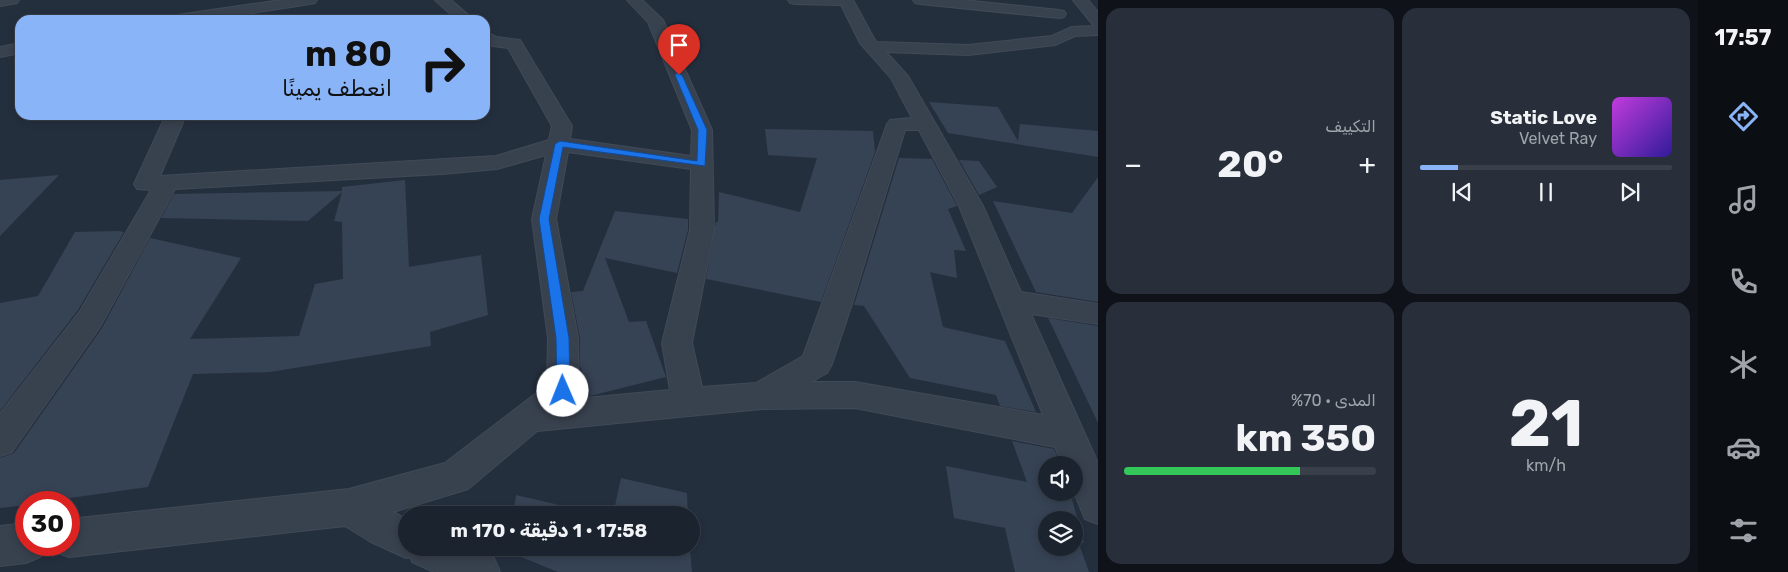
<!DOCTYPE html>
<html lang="ar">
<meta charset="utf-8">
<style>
:root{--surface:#1b232e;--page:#282f3a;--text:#f1f3f6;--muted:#a0a4aa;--line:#39404a;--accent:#8ab4f8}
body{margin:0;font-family:Rubik,"Noto Sans Arabic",sans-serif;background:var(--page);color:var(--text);direction:rtl;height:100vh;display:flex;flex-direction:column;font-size:19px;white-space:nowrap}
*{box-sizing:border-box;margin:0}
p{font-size:16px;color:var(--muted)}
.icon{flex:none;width:28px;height:28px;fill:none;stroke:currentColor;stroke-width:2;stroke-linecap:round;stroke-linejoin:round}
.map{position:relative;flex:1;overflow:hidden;direction:ltr}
.details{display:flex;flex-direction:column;gap:8px;padding:8px;background:#0f1319;width:600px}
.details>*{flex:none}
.banner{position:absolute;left:15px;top:15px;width:475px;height:105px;border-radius:15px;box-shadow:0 2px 8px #0003,0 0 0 1px var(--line);direction:rtl;background:#8ab4f8;color:#111;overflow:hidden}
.buttons{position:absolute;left:1038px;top:456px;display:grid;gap:10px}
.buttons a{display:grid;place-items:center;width:45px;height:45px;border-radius:50%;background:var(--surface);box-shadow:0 2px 8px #0003,0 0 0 1px var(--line);font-size:25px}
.speed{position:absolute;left:15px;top:491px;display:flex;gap:10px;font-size:25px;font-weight:700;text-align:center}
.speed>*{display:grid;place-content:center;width:65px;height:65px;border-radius:50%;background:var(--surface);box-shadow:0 2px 8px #0003,0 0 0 1px var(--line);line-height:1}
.speed .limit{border:8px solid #d22;background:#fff;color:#111}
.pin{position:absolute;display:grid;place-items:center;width:42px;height:42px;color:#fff;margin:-51px -21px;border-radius:50% 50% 50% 0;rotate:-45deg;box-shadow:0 0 5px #0007}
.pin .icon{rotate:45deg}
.me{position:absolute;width:55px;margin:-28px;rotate:359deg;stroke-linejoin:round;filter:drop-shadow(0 0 4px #0008)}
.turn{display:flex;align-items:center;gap:18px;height:105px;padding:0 15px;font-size:22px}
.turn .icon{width:65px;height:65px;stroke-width:2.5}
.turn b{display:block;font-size:35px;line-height:42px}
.big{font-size:38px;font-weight:700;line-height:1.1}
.details .card{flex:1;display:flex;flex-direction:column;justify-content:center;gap:8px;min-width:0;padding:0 18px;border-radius:15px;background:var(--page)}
.details .dial{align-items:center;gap:0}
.dial b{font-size:65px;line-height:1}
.song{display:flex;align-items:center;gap:15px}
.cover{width:60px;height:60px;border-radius:8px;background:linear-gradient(135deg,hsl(290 70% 55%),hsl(250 70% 35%))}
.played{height:5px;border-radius:2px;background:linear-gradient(90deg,var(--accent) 15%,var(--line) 15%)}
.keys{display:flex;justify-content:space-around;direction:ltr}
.heat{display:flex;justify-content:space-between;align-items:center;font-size:28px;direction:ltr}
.charge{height:8px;border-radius:4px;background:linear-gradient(90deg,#34c759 70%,var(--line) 0)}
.details .tiles{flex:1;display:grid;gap:8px;grid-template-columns:repeat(2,1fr)}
.trip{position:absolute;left:398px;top:506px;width:302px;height:50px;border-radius:25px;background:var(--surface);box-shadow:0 2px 8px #0003,0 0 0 1px var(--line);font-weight:700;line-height:50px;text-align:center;direction:rtl}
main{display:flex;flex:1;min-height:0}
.menu{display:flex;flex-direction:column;width:90px;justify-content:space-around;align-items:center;background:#0b0e12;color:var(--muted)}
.menu .icon{width:35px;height:35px}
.menu .current{color:var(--accent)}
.menu b{font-size:22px;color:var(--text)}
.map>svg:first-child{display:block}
.building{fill:#364354;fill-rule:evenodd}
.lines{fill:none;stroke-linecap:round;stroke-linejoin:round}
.minor-casing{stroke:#414a57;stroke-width:2}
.minor{fill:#38414e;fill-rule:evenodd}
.route{fill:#1a73e8;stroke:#114b97}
</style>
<main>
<nav class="menu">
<b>17:57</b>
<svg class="icon current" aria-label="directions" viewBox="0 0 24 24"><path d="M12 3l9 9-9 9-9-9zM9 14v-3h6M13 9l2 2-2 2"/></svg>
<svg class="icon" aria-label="music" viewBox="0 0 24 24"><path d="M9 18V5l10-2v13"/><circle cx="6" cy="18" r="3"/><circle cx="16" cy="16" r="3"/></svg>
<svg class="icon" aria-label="phone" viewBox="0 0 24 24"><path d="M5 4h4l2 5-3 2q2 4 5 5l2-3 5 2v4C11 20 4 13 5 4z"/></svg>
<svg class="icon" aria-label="climate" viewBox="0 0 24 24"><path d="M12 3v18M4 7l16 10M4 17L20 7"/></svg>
<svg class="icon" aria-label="car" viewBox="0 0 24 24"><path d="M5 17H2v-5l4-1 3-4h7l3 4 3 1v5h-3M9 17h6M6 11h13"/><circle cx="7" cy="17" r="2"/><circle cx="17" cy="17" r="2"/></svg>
<svg class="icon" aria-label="filters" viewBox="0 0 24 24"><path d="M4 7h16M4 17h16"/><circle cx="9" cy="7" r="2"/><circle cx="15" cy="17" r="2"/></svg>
</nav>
<section class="details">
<div class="tiles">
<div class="card">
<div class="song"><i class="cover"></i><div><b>Static Love</b><p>Velvet Ray</p></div></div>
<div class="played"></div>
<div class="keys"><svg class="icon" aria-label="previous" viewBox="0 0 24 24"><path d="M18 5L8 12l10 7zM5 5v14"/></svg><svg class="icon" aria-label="pause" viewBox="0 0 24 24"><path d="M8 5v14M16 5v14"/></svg><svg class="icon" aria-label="next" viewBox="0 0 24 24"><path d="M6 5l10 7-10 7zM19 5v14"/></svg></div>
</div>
<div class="card"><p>التكييف</p>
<div class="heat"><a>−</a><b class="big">20°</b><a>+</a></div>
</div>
<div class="card dial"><b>21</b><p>km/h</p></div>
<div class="card"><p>المدى · 70%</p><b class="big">350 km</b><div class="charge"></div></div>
</div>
</section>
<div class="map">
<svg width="1098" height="572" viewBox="0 0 1098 572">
<rect width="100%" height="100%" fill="#242f3e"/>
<path class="building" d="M 929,102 L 998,107 L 1018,141 L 1020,124 L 1098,131 L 1098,157 L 948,133 Z
M 765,129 L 873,131 L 875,152 L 821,302 L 706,279 L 716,222 L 718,222 L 719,192 L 800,212 L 817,158 L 768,155 Z
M 899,158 L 932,159 L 957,206 L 948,209 L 966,251 L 954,250 L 957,278 L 930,272 L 943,327 L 1005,341 L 1036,412 L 1000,406 L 996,395 L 910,378 L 864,306 L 854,305 Z
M 959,160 L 979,161 L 997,187 L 979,195 Z
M 59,175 L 0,236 L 0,180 Z
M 1098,177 L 1098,302 L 1036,292 L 993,201 L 1072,213 Z
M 405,180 L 409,267 L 481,255 L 488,315 L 430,332 L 431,346 L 270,372 L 193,374 L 148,487 L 41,502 L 26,502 L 26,505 L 0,508 L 0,458 L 14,453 L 102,328 L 150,238 L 241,258 L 190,339 L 299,336 L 315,284 L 343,279 L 342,222 L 334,221 L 342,192 L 308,221 L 161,218 L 174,194 L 342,191 L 342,187 Z
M 615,211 L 688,219 L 688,230 L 677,273 L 605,258 L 629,322 L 646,321 L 666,377 L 590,396 L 580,366 L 580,338 L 571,292 L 583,291 Z
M 118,231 L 124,232 L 78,310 L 0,411 L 0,303 L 38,296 L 75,232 Z
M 1048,318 L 1098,326 L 1098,423 L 1052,326 Z
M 1012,441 L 1054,449 L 1061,465 L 1046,465 L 1046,492 L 1070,492 L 1084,543 L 1078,541 L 1089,572 L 1015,572 L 1005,528 L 954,518 L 946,466 L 1027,482 ZM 1046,520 L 1074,520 L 1074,548 L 1046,548 Z
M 621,478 L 687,493 L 688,515 L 613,515 Z
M 516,495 L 602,515 L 513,515 Z
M 507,548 L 690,548 L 692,572 L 558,572 L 506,551 Z"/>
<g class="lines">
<g class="minor-casing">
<path id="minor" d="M 0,0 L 19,0 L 17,3 L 0,6 Z
M 281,0 L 317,0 L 315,3 L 310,4 L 207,20 L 169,20 L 172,17 L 177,15 Z
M 435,0 L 451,0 L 474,20 L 457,20 Z
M 627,0 L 642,0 L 663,20 L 712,130 L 714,230 L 692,343 L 702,387 L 756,383 L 803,356 L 887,124 L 890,120 L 912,118 L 891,78 L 860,43 L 841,5 L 795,4 L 790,3 L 788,0 L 853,0 L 876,42 L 968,45 L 1052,36 L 1072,27 L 1094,26 L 1073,0 L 1088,0 L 1098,12 L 1098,35 L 1075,36 L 1055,45 L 968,55 L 886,52 L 908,76 L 983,206 L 1021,292 L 1098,304 L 1098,324 L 1031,314 L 1098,463 L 1098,524 L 1085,519 L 1074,492 L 1074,465 L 1063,465 L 1055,447 L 855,408 L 762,409 L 689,416 L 537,431 L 468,489 L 393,512 L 406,519 L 406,548 L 471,548 L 494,558 L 500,572 L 434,572 L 412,562 L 410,557 L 406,558 L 371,542 L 345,526 L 69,557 L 55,552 L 52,545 L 69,545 L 69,519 L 349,489 L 445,463 L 547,385 L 548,338 L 532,219 L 546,155 L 497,169 L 442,174 L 175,189 L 100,327 L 12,452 L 0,456 L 0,414 L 80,311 L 151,190 L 137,189 L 134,184 L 166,115 L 186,115 L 160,176 L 496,156 L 549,140 L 552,126 L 508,48 L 486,45 L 485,31 L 496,37 L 520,40 L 572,126 L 570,139 L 691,156 L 692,130 L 648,22 ZM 905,130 L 919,130 L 959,206 L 1043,415 L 855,382 L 811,382 L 827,373 L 832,364 L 852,304 ZM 568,152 L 691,169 L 690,230 L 662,343 L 670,390 L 575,399 L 579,391 L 578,338 L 556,219 Z
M 913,0 L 963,0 L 1059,10 L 1064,11 L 1066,14 L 1064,17 L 1059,18 L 920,4 L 915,3 Z
M 20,43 L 20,53 L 0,57 L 0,47 Z
M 26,523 L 26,545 L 45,545 L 40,557 L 26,563 L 0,566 L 0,526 Z"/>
</g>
<use href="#minor" class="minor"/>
</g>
<path class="route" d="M 676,73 L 682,75 L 707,130 L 705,166 L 563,147 L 549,219 L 569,338 L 570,391 L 568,394 L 563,396 L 559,394 L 557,391 L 556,338 L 539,219 L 555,144 L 560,141 L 697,161 L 698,130 L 675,75 Z"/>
</svg>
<div class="buttons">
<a><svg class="icon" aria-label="sound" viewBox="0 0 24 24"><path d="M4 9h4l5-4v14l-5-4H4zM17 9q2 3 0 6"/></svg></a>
<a><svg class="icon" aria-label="layers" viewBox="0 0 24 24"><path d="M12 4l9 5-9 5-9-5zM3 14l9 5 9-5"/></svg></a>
</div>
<div class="speed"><div class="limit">30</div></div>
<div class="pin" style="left:679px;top:75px;background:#d93025"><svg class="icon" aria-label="arrive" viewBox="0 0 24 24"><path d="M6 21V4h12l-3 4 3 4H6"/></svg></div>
<svg class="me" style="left:563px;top:391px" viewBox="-20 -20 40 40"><circle r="19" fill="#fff"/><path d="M0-13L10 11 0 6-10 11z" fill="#1a73e8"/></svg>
<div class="trip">17:58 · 1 دقيقة · 170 m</div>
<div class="banner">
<div class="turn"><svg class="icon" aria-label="right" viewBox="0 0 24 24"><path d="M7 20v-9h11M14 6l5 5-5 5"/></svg><div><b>80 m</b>انعطف يمينًا</div></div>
</div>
</div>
</main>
